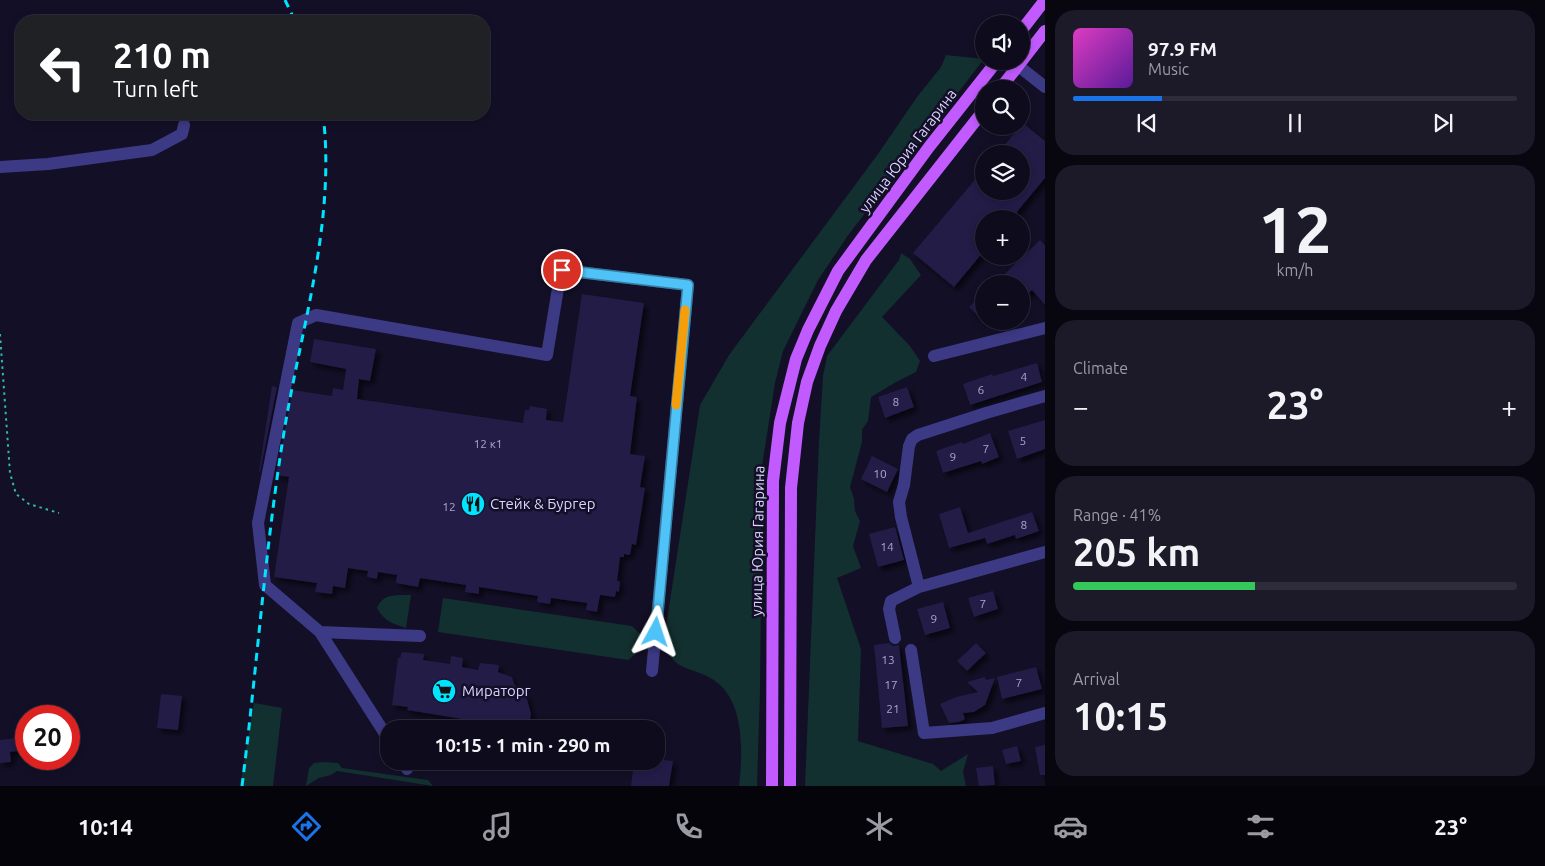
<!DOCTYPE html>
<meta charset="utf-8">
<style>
:root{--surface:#0e0b1c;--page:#1c1929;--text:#f1f3f6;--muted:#9b9ba3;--line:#2e2b3b;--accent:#1a73e8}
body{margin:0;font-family:Ubuntu,sans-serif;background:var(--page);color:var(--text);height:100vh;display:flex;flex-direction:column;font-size:19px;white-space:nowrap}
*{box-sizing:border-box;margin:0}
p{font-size:16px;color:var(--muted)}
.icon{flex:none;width:28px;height:28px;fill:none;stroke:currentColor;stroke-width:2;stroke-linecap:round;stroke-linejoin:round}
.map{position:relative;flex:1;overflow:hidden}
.drawer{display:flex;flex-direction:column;gap:10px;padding:10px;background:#08060f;width:500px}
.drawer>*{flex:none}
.hud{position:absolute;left:15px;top:15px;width:475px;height:105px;border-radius:20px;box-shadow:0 2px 8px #0003,0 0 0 1px var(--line);background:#202124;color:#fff;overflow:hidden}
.tools{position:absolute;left:975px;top:15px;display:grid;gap:10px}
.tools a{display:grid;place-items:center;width:55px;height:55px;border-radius:50%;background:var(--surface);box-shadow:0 2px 8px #0003,0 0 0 1px var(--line);font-size:25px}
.speed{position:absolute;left:15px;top:705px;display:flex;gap:10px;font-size:25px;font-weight:700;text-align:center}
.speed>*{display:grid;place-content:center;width:65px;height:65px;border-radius:50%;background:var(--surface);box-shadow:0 2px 8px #0003,0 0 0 1px var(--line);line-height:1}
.speed .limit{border:8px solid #d22;background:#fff;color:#111}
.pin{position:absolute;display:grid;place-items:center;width:42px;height:42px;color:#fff;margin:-21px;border:2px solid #fff;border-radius:50%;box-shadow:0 1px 5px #0007}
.me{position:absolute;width:55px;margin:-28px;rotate:5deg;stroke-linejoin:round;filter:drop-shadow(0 0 4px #0008)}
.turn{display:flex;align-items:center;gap:18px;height:105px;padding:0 15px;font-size:22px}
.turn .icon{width:65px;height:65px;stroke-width:2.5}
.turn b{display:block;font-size:35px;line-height:42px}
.big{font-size:38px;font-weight:700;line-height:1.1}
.drawer .widget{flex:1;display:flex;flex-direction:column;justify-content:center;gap:8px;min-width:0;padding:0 18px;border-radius:20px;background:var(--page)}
.drawer .dial{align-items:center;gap:0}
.dial b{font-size:65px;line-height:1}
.song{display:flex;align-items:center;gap:15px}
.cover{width:60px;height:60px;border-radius:8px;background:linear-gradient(135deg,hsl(310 70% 55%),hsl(270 70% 35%))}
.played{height:5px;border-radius:2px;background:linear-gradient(90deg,var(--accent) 20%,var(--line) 20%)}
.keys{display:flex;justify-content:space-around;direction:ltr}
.heat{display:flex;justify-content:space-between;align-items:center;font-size:28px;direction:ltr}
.charge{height:8px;border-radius:4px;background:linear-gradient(90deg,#34c759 41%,var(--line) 0)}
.trip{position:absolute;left:380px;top:720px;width:285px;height:50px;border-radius:20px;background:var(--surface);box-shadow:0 2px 8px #0003,0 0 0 1px var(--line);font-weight:700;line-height:50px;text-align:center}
.dock{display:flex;height:80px;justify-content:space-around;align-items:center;background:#06040b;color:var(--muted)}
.dock .icon{width:35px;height:35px}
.dock .selected{color:var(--accent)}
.dock b{font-size:22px;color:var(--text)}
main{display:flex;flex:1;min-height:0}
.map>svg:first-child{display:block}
.green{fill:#12302f}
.building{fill:#241b47;filter:url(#shadow)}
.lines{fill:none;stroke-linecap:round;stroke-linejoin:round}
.path{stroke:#2fb8b0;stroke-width:2;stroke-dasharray:2.5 4;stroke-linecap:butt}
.minor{stroke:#3d3a85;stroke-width:12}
.major{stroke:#c25bff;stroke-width:12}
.rail{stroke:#00e5ff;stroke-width:3;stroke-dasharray:8 6;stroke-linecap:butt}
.route-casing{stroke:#337fa1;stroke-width:12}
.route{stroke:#4fc3f7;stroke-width:9}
.slow{stroke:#f59e0b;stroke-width:9}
.labels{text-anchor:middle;stroke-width:5;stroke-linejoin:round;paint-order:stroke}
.number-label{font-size:12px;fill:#aca6d1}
.street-label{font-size:15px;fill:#d9d4ff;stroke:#130f26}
.poi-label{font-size:15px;fill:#d9d4ff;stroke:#130f26;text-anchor:start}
</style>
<main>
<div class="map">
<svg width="1045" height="786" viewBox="0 0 1045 786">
<defs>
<filter id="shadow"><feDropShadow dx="4" dy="4" stdDeviation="2.5" flood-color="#0009"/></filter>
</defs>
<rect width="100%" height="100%" fill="#130f26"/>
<path class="green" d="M 946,55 L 984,59 L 849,234 L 818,280 L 783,351 L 775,383 L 762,466 L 760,690 L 757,786 L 739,786 C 743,753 745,698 712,679 C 688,665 672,672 664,640 L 700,405 L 729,355 L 878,154 L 917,97 L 941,67 Z
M 901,253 L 910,259 L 921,275 L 882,317 L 910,346 L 920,361 L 916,372 L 896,382 L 871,397 L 868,421 L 862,430 L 862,442 L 850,487 L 854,499 L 855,511 L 860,521 L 853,546 L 861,568 L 837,578 L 861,649 L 858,741 L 933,764 L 941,771 L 968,754 L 963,772 L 966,786 L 805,786 L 819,441 L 823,376 L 827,356 L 899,260 Z
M 411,595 L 406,628 C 392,623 385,622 377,608 C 383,593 397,595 411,595 Z
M 443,598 L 632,626 L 640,634 C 641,647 638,653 628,660 L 438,632 Z
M 254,703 L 282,708 L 273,786 L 240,786 Z
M 322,762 L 338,763 L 342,768 L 428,780 L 433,786 L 337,771 L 331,775 L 319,778 L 306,786 L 309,768 L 314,763 Z"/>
<path class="building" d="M 1023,123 L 1045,141 L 1045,178 L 1011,219 L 984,219 L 984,251 L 954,287 L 913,253 L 984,169 L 984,191 L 1021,191 L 1021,154 L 997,154 Z
M 1040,240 L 1045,245 L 1045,305 L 1032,290 L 1021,300 L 1021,284 L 994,284 Z
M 984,293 L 984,322 L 969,307 Z
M 582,294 L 644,303 L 630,396 L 637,397 L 630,454 L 645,456 L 640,487 L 645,488 L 636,545 L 632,544 L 630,555 L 624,554 L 624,557 L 620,557 L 617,581 L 620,581 L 619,592 L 616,591 L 615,597 L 600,595 L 597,612 L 586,610 L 587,603 L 551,598 L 550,604 L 537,602 L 538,596 L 479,587 L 479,594 L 465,592 L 466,585 L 420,578 L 418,587 L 396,583 L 397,575 L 378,572 L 377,579 L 367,577 L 368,571 L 348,568 L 345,588 L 333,586 L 332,594 L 315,592 L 317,583 L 274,577 L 289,477 L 276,475 L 293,390 L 332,396 L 333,388 L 343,390 L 346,369 L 310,362 L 314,339 L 376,349 L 370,381 L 359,379 L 357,399 L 523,423 L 525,410 L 529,410 L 530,406 L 547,409 L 546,420 L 563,422 Z
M 1037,363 L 1042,382 L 970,405 L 963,384 L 992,374 L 993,376 Z
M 272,386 L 277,387 L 260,472 L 259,472 Z
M 907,387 L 914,407 L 885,418 L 878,397 Z
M 1045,420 L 1045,449 L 1017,459 L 1008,431 Z
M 990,433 L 999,457 L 982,464 L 981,461 L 943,473 L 936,451 L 962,442 L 963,444 Z
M 872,456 L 898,469 L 887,492 L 861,479 Z
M 960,507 L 968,533 L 1032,512 L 1039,531 L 1016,539 L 1015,535 L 987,544 L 985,538 L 949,548 L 939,514 Z
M 895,527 L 904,560 L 878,567 L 869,534 Z
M 993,591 L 998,609 L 974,617 L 968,598 Z
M 943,602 L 950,628 L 925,635 L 917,609 Z
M 889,643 L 893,646 L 899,645 L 908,726 L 882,728 L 874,645 Z
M 976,643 L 986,653 L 967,671 L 957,661 Z
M 402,652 L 424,654 L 423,660 L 450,664 L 451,656 L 463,658 L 462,667 L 478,670 L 480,663 L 499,665 L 498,672 L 512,677 L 514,684 L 522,691 L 527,699 L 531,714 L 529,726 L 527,729 L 477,729 L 461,726 L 462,719 L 407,710 L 408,707 L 392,705 L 398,658 L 400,658 Z
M 1036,667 L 1042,689 L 1002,699 L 997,677 Z
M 985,677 L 986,680 L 995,678 L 985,705 L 974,712 L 963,713 L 965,719 L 959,722 L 949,723 L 940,704 L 956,697 L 978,692 L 967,682 Z
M 161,694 L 182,696 L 178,730 L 157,728 Z
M 26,737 L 26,750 L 10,752 L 11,762 L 0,763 L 0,740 Z
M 1045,745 L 1045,775 L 1040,775 L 1035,747 Z
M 1017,746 L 1021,761 L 1006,764 L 1002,750 Z
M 656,759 L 673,761 L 669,786 L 631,786 L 634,761 L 656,761 Z
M 993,766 L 995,785 L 979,786 L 976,768 Z"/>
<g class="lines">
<path class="path" d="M 0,334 L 10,473 L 16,494 L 29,504 L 59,513"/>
<path class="minor" d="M 1012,61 L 1045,87
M 0,167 L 48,164 L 152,150 L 182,134 L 184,125
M 934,356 L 1045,328
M 919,587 L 901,517 L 899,502 L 904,485 L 909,446 L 912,439 L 918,435 L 986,413 L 1045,396
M 320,632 L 265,585 L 258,523 L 298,323 L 316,315 L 547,355 L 561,270 L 688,285 L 652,671
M 895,638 L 889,609 L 891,601 L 919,587 L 1045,552
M 911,650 L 924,733 L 992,728 L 1045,713
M 389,740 L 320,632 L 420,636
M 403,761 L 407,769"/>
<path class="major" d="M 1021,31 L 1045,0
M 1000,89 L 1045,31
M 772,786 L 773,481 L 780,423 L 796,359 L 808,330 L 838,271 L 929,147 L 997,61
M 790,786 L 791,488 L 798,423 L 807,382 L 820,346 L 836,311 L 866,260 L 984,110"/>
<path class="rail" d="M 285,0 L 295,21
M 242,786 C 257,668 265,549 284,432 C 301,328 336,221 323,114"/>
</g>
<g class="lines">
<g class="route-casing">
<path id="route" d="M 562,270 L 688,285 L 656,632"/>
</g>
<use href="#route" class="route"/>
<path class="slow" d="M 676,405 L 685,310"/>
</g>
<defs>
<g id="restaurant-disc" transform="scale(1.25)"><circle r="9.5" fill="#00e5ff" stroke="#130f26"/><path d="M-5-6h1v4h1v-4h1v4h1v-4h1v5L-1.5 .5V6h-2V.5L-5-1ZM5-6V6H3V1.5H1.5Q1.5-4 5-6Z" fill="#111"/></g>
<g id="supermarket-disc" transform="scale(1.25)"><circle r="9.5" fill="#00e5ff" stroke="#130f26"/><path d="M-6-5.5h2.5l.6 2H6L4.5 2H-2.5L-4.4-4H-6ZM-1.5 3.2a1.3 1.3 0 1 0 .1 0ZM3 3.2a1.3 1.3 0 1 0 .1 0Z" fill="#111"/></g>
</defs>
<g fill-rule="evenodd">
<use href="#restaurant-disc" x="473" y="504"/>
<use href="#supermarket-disc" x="444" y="691"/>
</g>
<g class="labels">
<g class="number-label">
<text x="1024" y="381">4</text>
<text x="981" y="394">6</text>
<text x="896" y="406">8</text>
<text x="1023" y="445">5</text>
<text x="488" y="448">12 к1</text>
<text x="986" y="453">7</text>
<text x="953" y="461">9</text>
<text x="880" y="478">10</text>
<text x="449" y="511">12</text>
<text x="1024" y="529">8</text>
<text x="887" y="551">14</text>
<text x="983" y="608">7</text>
<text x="934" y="623">9</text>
<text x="888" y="664">13</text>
<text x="1019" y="687">7</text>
<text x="891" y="689">17</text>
<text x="893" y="713">21</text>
</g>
<g class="street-label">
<text transform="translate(908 151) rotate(-53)" y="5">улица Юрия Гагарина</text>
<text transform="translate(758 541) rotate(-89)" y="5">улица Юрия Гагарина</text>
</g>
<g class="poi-label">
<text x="490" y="509">Стейк &amp; Бургер</text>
<text x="462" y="696">Мираторг</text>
</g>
</g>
</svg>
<div class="tools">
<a><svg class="icon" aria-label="sound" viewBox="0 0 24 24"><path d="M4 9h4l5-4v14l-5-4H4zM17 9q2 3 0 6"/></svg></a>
<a><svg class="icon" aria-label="search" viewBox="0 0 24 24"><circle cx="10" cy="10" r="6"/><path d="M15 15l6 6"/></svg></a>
<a><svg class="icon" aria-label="layers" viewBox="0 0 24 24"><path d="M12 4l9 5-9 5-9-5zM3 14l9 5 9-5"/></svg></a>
<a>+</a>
<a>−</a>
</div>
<div class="speed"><div class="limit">20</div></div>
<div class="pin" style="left:562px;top:270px;background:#d93025"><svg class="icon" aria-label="arrive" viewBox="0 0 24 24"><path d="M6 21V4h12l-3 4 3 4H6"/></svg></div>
<svg class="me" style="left:656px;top:632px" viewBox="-20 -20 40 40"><path d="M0-17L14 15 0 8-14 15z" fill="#4fc3f7" stroke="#fff" stroke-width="4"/></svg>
<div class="trip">10:15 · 1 min · 290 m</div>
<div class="hud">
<div class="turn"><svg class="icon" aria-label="left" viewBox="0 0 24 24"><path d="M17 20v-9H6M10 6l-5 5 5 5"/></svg><div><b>210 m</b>Turn left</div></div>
</div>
</div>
<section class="drawer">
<div class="widget">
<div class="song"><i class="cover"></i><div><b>97.9 FM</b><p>Music</p></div></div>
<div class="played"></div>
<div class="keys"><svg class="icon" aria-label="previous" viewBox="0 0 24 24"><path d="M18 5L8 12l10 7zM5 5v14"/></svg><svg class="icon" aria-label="pause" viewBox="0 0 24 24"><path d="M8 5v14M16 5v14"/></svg><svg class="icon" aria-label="next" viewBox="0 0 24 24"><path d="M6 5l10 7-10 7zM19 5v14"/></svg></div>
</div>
<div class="widget dial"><b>12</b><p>km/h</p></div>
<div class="widget"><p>Climate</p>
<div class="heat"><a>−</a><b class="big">23°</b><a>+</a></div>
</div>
<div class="widget"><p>Range · 41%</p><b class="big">205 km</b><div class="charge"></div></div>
<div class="widget"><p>Arrival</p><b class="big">10:15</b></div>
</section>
</main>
<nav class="dock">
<b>10:14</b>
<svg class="icon selected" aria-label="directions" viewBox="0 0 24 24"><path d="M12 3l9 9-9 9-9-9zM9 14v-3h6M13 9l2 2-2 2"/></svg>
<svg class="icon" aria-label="music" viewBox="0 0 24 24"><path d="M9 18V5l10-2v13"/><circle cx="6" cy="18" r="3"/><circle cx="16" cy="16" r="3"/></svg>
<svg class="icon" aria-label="phone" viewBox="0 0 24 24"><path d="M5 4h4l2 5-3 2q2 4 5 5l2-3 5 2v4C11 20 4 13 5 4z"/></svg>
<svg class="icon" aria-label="climate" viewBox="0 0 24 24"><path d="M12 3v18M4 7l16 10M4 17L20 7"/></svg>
<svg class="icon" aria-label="car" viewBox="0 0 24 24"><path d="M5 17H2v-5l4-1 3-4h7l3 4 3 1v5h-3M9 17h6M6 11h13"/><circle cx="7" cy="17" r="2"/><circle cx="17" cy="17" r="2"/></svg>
<svg class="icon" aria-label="filters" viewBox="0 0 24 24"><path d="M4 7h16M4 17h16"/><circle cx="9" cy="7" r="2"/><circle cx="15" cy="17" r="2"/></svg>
<b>23°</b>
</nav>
